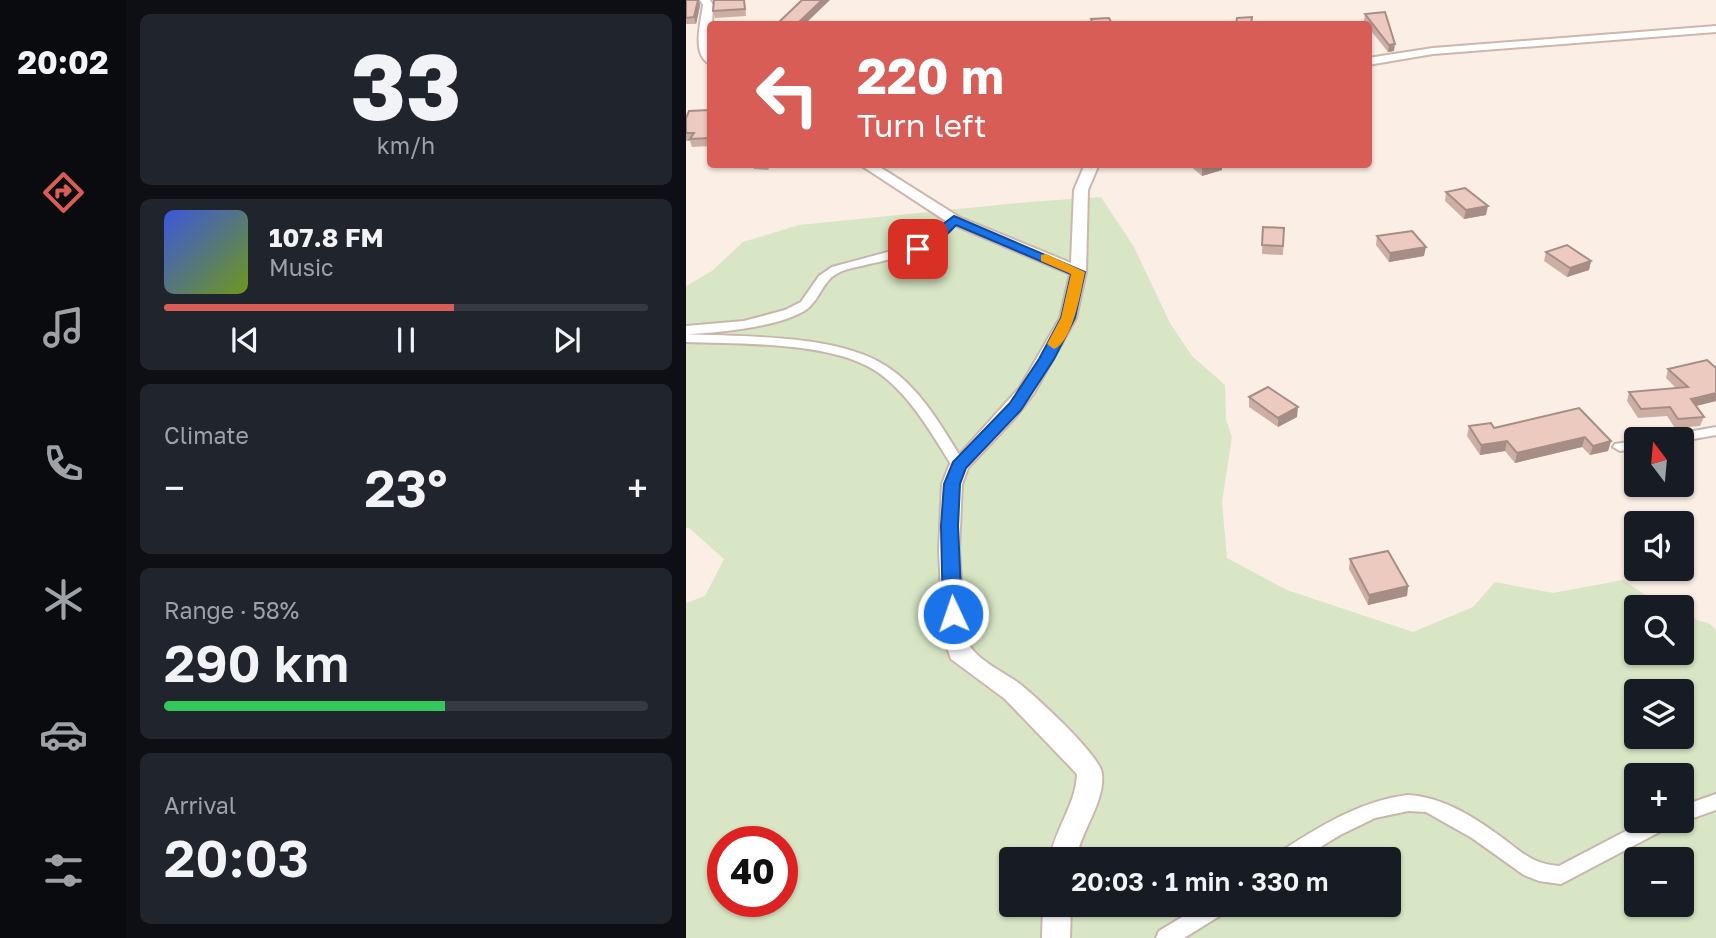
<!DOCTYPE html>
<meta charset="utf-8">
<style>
:root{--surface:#171b24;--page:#20242c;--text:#f1f3f6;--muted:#9ea1a6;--line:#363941;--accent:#d85d56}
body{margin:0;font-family:"Golos Text",sans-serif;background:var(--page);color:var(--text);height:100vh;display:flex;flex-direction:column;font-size:26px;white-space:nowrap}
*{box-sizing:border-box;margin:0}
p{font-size:23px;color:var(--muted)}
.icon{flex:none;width:38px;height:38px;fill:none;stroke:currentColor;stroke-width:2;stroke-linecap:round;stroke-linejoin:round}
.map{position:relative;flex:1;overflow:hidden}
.details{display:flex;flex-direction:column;gap:14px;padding:14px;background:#0d0f14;width:560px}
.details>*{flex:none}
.guide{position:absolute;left:21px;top:21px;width:665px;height:147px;border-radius:7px;box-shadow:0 2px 5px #0004;background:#d85d56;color:#fff;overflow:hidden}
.needle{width:46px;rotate:344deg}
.buttons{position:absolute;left:938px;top:427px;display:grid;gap:14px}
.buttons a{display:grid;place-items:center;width:70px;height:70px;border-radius:7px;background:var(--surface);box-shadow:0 2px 5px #0004;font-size:35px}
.speed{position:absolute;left:21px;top:826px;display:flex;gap:14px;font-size:35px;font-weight:700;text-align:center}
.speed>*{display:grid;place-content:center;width:91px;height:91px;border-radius:50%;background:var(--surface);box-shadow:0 2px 5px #0004;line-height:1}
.speed .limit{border:10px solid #d22;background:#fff;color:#111}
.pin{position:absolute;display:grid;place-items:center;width:60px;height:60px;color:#fff;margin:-30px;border-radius:14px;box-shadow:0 4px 10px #0006}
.me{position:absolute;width:77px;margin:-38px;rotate:357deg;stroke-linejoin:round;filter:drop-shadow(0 0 5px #0008)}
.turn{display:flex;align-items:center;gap:24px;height:147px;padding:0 35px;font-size:32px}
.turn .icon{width:91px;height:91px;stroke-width:2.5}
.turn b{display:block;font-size:49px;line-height:60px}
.big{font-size:52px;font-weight:600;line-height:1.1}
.details .card{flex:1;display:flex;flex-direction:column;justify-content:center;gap:10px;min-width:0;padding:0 24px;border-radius:10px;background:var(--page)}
.details .dial{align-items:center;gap:0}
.dial b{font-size:91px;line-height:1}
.song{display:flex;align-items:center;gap:21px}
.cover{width:84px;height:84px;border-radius:10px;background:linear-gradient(135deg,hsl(230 70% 55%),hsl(80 70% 35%))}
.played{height:7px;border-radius:4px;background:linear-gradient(90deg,var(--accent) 60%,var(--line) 60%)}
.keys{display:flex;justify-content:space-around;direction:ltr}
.heat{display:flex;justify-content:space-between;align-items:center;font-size:38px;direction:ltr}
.charge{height:10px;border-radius:5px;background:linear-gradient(90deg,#34c759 58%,var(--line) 0)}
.trip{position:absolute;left:313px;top:847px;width:402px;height:70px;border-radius:7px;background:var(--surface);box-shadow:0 2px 5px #0004;font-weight:600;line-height:70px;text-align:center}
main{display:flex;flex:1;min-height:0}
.tab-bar{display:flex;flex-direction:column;width:126px;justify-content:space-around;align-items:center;background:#090b0e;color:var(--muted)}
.tab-bar .icon{width:49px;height:49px}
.tab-bar .current{color:var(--accent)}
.tab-bar b{font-size:32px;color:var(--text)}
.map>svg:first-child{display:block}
.green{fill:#d8e6c5;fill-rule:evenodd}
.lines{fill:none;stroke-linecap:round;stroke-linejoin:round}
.street-casing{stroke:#cab5ac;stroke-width:4}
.secondary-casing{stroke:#cfb6ad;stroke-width:4}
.street{fill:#fff;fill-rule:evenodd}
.secondary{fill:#fff;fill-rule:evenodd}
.wall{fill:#ccaea4}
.shaded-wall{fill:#a68d86}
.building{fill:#edcabf;stroke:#a68d86;stroke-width:2}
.route{fill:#1a73e8;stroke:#114b97;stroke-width:2}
.slow{fill:#f59e0b}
</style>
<main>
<nav class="tab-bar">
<b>20:02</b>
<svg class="icon current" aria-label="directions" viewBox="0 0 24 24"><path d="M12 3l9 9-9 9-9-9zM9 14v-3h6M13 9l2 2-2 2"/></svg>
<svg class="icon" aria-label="music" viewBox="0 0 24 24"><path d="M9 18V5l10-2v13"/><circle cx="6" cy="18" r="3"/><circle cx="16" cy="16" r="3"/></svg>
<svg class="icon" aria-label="phone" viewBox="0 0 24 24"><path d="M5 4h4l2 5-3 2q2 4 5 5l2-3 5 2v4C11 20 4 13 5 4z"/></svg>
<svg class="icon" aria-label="climate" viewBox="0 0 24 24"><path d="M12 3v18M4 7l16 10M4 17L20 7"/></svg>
<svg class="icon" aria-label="car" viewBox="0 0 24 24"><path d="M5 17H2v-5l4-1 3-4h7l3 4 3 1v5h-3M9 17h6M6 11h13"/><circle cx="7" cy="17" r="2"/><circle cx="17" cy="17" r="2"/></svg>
<svg class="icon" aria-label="filters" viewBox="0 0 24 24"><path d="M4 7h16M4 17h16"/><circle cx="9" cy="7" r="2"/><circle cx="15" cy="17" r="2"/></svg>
</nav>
<section class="details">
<div class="card dial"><b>33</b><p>km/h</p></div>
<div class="card">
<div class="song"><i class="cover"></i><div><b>107.8 FM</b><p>Music</p></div></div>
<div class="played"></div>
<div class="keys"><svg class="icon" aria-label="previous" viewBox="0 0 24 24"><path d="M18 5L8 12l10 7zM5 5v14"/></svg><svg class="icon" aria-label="pause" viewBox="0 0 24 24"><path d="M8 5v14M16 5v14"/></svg><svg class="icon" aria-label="next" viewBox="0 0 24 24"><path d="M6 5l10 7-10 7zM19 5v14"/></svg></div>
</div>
<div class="card"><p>Climate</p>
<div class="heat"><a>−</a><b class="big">23°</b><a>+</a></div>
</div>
<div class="card"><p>Range · 58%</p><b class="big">290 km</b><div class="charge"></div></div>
<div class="card"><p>Arrival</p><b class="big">20:03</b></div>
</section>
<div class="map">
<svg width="1030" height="938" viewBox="0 0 1030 938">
<rect width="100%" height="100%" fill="#faeee5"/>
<path class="green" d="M 415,197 L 448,247 L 484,323 L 506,356 L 539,385 L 540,420 L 546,437 L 536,502 L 541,558 L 601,590 L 727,632 L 787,607 L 809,582 L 867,593 L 937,580 L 977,607 L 950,607 L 950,653 L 996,653 L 996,615 L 1024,624 L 1030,630 L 1030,938 L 0,938 L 0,603 L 19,596 L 38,559 L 3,528 L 0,528 L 0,286 L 26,271 L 57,242 L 113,225 L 343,202 ZM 950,691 L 996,691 L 996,737 L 950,737 ZM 950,775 L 996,775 L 996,821 L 950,821 ZM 37,842 L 96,842 L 96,901 L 37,901 ZM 326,859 L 704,859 L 704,905 L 326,905 ZM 950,859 L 996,859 L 996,905 L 950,905 Z"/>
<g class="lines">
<g class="street-casing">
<path id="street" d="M 268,217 L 273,220 C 250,248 218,257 183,264 C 173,267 161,268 152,273 C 137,280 134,299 121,309 C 95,327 32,333 0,334 L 0,326 L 58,321 L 99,310 L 115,302 L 133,276 L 146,267 L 224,246 L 238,240 Z
M 0,334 C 58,337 151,334 200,366 C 235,388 259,432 280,466 L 278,469 L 268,469 C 247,436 226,397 193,373 C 149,341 54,344 0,342 Z
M 1030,427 L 1030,435 L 996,441 L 996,439 L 978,439 L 985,435 Z
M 950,441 L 950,449 L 934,451 L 927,447 L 929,444 Z
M 1030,794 L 1030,810 L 996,822 L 992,821 L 996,821 L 996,806 Z
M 722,795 C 755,797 785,815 811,834 C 834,850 844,864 873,866 L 959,821 L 985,821 L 983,827 L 875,884 L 853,881 L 838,875 L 786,838 L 740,812 L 722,811 L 689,818 L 654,835 L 615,859 L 590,859 L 592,853 C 633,827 673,801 722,795 Z
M 516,905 L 543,905 L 540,912 L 498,938 L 470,938 L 473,931 Z"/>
</g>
<g class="secondary-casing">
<path id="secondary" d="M 14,0 L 24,0 L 27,5 L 24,64 C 5,55 15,22 17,5 Z
M 1030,26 L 1030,32 L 747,54 L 682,65 L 682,58 L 747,48 Z
M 173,164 L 189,164 L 273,217 L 385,263 L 388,190 L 399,164 L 413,164 L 402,190 L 400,272 L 390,318 L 348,393 L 328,419 L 282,468 L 276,484 L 273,550 L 279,636 C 286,659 315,670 334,684 C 350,697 415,756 416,774 C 419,802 395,830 390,859 L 364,859 C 369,828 390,805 391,774 L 319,699 L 265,659 L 257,636 L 253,550 L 256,484 L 263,466 L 334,387 L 374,318 L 384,274 L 263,223 Z
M 357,905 L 385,905 L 384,938 L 356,938 Z"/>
</g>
<use href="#street" class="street"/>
<use href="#secondary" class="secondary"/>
</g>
<path class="wall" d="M 0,0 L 14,6 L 10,24 L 0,24 Z
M 59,3 L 60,16 L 29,18 L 27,11 Z
M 679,14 L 708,51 L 702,52 L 682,27 L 682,24 L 681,24 L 678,21 Z
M 24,110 L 24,146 L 6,147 L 4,141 L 0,141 L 0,118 Z
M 67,164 L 85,164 L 82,170 L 68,169 Z
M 502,164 L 536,164 L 536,170 L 516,176 Z
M 760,192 L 800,215 L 778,219 L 759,201 Z
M 577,227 L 598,228 L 597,255 L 576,254 Z
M 691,236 L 738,256 L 703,262 L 690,245 Z
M 860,252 L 905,261 L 903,270 L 881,277 L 858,261 Z
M 982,369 L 1030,401 L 1010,406 L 1018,417 L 1014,426 L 989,428 L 981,416 L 952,418 L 941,401 L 943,392 L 990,388 L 980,378 Z
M 563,397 L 611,417 L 592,427 L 563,407 Z
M 893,408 L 925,441 L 922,451 L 904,455 L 896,447 L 829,463 L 819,451 L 794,455 L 781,436 L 783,426 L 808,428 Z
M 664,559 L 722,586 L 721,596 L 682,605 L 663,569 Z"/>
<path class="shaded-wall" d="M 13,0 L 14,6 L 10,24 L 8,17 Z
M 136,0 L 144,0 L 119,24 L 111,24 Z
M 709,44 L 708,51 L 702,52 L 703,45 Z
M 527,164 L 536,164 L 536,170 L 516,176 L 516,167 Z
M 802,206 L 800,215 L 778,219 L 780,210 Z
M 740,247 L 738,256 L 703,262 L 704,253 Z
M 905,261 L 903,270 L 881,277 L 884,268 Z
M 1030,393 L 1030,401 L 1002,408 L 1005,399 Z
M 612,407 L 611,417 L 592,427 L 592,418 Z
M 899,437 L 896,447 L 829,463 L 831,453 Z
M 821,441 L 819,451 L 794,455 L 795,445 Z
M 925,441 L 922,451 L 904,455 L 907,446 Z
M 722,586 L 721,596 L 682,605 L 683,595 Z"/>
<path class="building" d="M 0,0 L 12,0 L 8,17 L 0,18 Z
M 28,0 L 58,0 L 59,9 L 27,11 Z
M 116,0 L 136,0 L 111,24 L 91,24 Z
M 699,12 L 709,44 L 703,45 L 679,14 Z
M 566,17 L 565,24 L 550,24 L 551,18 Z
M 423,18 L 426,24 L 407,24 L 405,19 Z
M 24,110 L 24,138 L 4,139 L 8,133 L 0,133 L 0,118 L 3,111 Z
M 512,164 L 527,164 L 516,167 Z
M 779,188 L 802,206 L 780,210 L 760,192 Z
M 577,227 L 598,228 L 597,246 L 576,245 Z
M 726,231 L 740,247 L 704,253 L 691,236 Z
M 881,245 L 905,261 L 884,268 L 860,252 Z
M 1021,360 L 1030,368 L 1030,393 L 1005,399 L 1018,417 L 992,419 L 984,407 L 955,409 L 943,392 L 1002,387 L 982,369 Z
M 582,387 L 612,407 L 592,418 L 563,397 Z
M 893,408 L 925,441 L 907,446 L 899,437 L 831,453 L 821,441 L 795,445 L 783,426 L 805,423 L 808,428 Z
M 702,551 L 722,586 L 683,595 L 664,559 Z"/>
<path class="route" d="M 268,216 L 399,272 L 389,318 L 368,359 L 335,410 L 280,468 L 274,484 L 272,526 L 276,614 L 273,619 L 260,619 L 257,614 L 255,526 L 258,484 L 267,462 L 324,403 L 353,359 L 375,318 L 385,274 L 270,225 C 260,236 243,253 228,251 L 228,246 Z"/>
<path class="slow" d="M 360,254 L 399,272 C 395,290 387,342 368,349 L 361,344 L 375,318 L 385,274 L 355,261 L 355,255 Z"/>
</svg>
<div class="buttons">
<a><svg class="needle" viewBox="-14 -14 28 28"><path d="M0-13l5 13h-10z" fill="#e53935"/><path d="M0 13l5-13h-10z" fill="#9ea1a6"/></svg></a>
<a><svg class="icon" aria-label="sound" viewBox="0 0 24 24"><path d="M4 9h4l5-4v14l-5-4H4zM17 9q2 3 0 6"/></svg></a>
<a><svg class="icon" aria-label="search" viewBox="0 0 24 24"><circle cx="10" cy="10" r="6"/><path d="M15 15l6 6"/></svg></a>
<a><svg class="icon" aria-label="layers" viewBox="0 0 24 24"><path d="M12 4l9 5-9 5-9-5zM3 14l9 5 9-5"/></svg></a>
<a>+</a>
<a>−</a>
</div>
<div class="speed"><div class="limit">40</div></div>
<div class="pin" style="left:232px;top:249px;background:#d93025"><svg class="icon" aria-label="arrive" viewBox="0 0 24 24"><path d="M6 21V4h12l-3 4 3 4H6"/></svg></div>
<svg class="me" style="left:267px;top:614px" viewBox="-20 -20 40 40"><circle r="17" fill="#1a73e8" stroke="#fff" stroke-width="3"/><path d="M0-11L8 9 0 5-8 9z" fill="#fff"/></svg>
<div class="trip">20:03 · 1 min · 330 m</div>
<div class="guide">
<div class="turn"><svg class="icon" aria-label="left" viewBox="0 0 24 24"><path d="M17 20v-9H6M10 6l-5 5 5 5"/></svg><div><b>220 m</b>Turn left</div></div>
</div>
</div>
</main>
